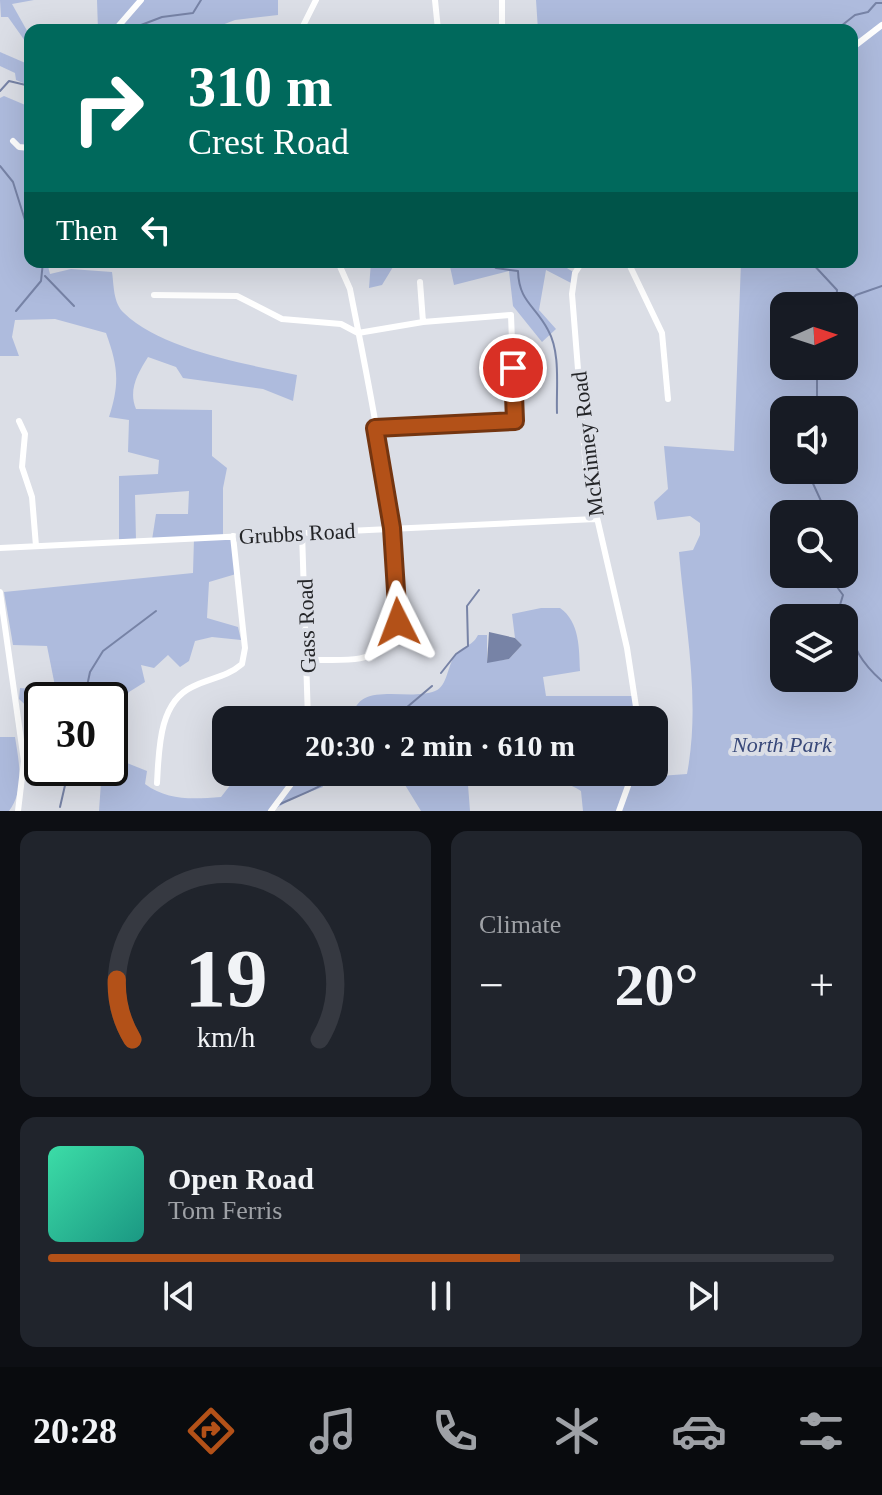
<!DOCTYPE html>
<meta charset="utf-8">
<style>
:root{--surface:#171b24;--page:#20242c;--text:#f1f3f6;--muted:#9ea1a6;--line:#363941;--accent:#b35118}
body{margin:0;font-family:"Times New Roman",serif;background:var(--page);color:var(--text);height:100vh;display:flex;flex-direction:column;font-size:30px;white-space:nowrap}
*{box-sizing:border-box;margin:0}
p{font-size:26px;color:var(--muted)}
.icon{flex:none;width:44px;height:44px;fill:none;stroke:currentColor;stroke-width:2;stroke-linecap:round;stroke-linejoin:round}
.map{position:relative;height:811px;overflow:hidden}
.drawer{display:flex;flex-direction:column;gap:20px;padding:20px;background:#0d0f14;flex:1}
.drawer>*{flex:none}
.banner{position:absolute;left:24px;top:24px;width:834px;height:244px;border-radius:16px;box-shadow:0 8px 32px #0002;background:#00695c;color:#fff;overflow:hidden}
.needle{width:52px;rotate:87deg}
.fabs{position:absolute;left:770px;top:292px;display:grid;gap:16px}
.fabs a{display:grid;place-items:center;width:88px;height:88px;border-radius:16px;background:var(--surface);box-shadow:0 8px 32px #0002;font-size:40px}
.speed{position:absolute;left:24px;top:682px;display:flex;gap:16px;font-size:40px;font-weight:700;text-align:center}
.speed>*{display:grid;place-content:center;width:104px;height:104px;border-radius:50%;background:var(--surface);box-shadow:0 8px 32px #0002;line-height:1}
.speed .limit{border:4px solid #111;border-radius:12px;background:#fff;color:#111}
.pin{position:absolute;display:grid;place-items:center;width:68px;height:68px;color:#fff;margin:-34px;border:4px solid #fff;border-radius:50%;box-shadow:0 2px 8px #0007}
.me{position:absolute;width:88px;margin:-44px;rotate:357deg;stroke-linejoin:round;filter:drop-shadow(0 0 6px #0008)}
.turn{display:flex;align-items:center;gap:28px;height:168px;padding:0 32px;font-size:36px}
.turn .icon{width:104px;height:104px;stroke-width:2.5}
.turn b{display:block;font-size:56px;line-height:68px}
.then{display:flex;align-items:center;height:76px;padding:0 32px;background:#0003;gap:16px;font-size:30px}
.big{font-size:60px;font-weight:800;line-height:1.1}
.drawer .card{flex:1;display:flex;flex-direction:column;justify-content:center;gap:12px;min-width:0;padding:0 28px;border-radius:16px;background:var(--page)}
.drawer .dial{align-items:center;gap:0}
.dial svg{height:208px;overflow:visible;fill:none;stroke:var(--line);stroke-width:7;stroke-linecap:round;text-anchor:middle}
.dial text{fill:var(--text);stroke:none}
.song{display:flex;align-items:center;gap:24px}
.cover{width:96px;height:96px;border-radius:12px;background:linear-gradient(135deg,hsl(160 70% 55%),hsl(170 70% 35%))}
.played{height:8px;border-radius:4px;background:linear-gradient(90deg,var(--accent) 60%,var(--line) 60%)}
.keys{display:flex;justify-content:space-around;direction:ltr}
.heat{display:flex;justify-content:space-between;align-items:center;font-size:44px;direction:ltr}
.drawer .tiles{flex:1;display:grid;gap:20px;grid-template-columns:1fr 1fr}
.card:last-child{grid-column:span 2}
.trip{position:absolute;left:212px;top:706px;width:456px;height:80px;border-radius:16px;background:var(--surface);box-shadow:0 8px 32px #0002;font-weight:800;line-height:80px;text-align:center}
.tab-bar{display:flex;height:128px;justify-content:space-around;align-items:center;background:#090b0e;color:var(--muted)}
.tab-bar .icon{width:56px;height:56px}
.tab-bar .on{color:var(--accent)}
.tab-bar b{font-size:36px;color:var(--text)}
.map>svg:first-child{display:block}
.green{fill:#aebbdd;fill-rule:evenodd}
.water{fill:#7783a6}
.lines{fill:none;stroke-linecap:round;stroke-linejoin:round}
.stream{stroke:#7783a6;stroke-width:2}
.minor{stroke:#fff;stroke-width:6}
.route-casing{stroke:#743510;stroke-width:20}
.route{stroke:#b35118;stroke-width:14}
.labels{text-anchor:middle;stroke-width:8;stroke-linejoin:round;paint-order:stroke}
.street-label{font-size:22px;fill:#242528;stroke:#dbdee6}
.park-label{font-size:22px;font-style:italic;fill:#384879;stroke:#dbdee6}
</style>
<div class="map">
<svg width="882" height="811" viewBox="0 0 882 811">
<rect width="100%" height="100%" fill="#dbdee6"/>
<path class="green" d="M 0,0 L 34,0 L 12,4 L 30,36 L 30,48 L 8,17 L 1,17 Z
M 97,0 L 278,0 L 278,15 L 235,20 L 209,30 L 98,30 Z
M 536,0 L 882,0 L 882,811 L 583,811 L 581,791 C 570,783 553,782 545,772 L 632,772 L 632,778 L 687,774 C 701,700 685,626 679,552 L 693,550 L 700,535 L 700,523 L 690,516 L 657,520 L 654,502 L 668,489 L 664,446 L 734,451 L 741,262 L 852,262 L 852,30 L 538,30 ZM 784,306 L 844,306 L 844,366 L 784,366 ZM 784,410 L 844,410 L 844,470 L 784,470 ZM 784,514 L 844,514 L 844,574 L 784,574 ZM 784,618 L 844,618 L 844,678 L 784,678 Z
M 0,52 L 30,65 L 30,86 L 16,80 L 15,73 L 0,66 Z
M 4,96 L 30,107 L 30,262 L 47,262 L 50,274 L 71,269 L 112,272 C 114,285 113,303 124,313 C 162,350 246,364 297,375 L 293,401 L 263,389 L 183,378 L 176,367 L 148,357 C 138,373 128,390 136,409 L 212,410 L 212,456 L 227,468 L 223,488 L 223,536 L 233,536 L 236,574 L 209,582 L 207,618 L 238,627 L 241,640 L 212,637 L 195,641 L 189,661 L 180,667 L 168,655 L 154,668 L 141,665 L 145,682 L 129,692 L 115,713 L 128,724 L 127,763 L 147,771 L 145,784 C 168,801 193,799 221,797 L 235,779 L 234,772 L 318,772 L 323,787 L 293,798 L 272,811 L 99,811 L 102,768 L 110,768 L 110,700 L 42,700 L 42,721 L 19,699 L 20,688 L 56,691 L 47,646 L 13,645 L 4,592 L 193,573 L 194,538 L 152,540 L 156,514 L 188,514 L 189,491 L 135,495 L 136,541 L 119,542 L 119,476 L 158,474 L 159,460 L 128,452 L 129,420 L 109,417 C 120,383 118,366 106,333 L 55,319 L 15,320 L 12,337 L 19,356 L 0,356 L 0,98 Z
M 371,262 L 396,262 L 382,285 L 369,288 Z
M 449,262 L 557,262 L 575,273 L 573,284 L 546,270 L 539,310 L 556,329 L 542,342 L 513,306 L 509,271 L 454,285 Z
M 541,608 L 560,608 C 580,622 579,649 580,671 L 543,677 L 546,696 L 636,696 L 638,720 L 516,720 L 515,711 L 464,714 L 464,720 L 353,720 C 354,679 408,702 435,691 C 448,686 447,665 456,654 C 463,645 472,647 478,635 L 487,635 L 487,662 L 509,659 L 522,645 L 515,638 L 512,614 Z
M 0,737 L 15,737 C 19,762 25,790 9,811 L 0,811 Z
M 392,772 L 467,772 L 470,811 L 421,811 L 402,780 Z"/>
<path class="water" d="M 489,632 L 515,638 L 522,645 L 509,659 L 487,663 Z"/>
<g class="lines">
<path class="stream" d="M 128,30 L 162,17 L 193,13 L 201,0
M 836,30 L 855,15 L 868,12 L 876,3 L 882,3
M 0,91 L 9,81 L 30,86
M 0,166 L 13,182 L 30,236
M 489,262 L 496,268 L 518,271 C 519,302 535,305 548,330 C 561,353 556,388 557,413
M 811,262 L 837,290 L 836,306
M 45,276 L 74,306
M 844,307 L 856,295 L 882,286
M 16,311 L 41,281 L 43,262
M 817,410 L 817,377 L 823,366
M 812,470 L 810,477 L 827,514
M 835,574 L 837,587 L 843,595 L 840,605 L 852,621 C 848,645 865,666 882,681
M 441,673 L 456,654 L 468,646 L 467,606 L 479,590
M 84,700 L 90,672 L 103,651 L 156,611
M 399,720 L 406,708 L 432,686
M 280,804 C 300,795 326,786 340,772
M 60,807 L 69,768"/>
<path class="minor" d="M 435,0 L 438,30
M 115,30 L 141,0
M 301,30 L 316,0
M 502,30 L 502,0
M 852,48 L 882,25
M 13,141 L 19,147 L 30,148
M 582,262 L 575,273 L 572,294 L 586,470 L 627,648 L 638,720
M 628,262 L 662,333 L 668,399
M 420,282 L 423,322
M 154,295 L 237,296 L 282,319 L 341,324 L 358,333 L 423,322 L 511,315 L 515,421 L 375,428
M 19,421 L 25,434 L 22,467 L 32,497 L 36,546
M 302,532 L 308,720
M 0,548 L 595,519
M 0,592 L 24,761 L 18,811
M 308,660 C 334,659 370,665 389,644 C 418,610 360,343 350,289 L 338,262
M 157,783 C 159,752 158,703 192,687 C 210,678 227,677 242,664 L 245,648 L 233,536
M 271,811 L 300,772
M 619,811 L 633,772"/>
</g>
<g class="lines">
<g class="route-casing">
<path id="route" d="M 398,622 L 392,528 L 375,428 L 515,421 L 513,368"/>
</g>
<use href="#route" class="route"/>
</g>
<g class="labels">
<g class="street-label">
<text transform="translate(587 444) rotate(-97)" y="8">McKinney Road</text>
<text transform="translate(297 533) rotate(-3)" y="8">Grubbs Road</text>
<text transform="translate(306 626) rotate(-92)" y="8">Gass Road</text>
</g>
<g class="park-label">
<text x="782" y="752">North Park</text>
</g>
</g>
</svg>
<div class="fabs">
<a><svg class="needle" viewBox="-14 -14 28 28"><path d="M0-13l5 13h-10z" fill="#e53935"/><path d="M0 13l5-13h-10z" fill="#9ea1a6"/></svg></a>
<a><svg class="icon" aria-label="sound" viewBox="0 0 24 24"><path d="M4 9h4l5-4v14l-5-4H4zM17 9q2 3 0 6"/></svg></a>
<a><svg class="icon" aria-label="search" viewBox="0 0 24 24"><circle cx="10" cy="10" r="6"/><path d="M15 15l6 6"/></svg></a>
<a><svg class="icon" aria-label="layers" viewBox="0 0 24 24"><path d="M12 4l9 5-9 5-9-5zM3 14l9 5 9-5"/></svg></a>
</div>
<div class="speed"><div class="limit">30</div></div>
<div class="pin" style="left:513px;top:368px;background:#d93025"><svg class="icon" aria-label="arrive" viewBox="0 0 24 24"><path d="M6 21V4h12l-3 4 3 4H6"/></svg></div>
<svg class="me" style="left:398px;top:622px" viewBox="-20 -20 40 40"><path d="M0-17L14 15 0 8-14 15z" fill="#b35118" stroke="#fff" stroke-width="4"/></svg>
<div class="trip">20:30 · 2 min · 610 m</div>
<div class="banner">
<div class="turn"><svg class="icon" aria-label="right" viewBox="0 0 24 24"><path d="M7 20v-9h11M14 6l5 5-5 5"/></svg><div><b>310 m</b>Crest Road</div></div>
<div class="then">Then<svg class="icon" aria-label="left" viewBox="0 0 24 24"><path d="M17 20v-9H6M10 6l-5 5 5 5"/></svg></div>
</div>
</div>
<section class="drawer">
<div class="tiles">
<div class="card dial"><svg viewBox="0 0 100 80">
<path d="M14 69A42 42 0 1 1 86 69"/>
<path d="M14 69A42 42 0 0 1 8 46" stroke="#b35118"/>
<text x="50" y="56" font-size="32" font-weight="700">19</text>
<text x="50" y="72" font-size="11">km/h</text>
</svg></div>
<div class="card"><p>Climate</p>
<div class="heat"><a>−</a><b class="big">20°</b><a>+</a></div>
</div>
<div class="card">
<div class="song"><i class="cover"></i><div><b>Open Road</b><p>Tom Ferris</p></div></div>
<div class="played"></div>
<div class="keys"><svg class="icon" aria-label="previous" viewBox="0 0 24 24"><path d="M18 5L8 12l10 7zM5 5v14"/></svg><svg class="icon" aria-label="pause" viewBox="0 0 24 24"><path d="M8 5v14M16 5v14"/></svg><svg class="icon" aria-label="next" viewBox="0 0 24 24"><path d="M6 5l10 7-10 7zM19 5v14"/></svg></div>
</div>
</div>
</section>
<nav class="tab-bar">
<b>20:28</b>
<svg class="icon on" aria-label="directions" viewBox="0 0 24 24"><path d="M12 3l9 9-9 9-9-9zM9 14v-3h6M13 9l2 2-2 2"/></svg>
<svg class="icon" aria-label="music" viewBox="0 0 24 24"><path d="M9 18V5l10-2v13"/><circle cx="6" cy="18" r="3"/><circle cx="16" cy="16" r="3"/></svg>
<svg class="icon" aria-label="phone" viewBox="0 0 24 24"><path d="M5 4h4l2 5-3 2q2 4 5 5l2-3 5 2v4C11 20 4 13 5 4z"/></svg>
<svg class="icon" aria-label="climate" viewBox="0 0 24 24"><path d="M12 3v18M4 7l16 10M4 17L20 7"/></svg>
<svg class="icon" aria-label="car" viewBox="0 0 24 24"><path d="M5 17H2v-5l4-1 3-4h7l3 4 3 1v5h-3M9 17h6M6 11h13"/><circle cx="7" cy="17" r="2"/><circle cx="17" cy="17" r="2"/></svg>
<svg class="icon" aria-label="filters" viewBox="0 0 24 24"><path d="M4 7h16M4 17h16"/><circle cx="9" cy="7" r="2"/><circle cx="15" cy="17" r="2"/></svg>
</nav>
